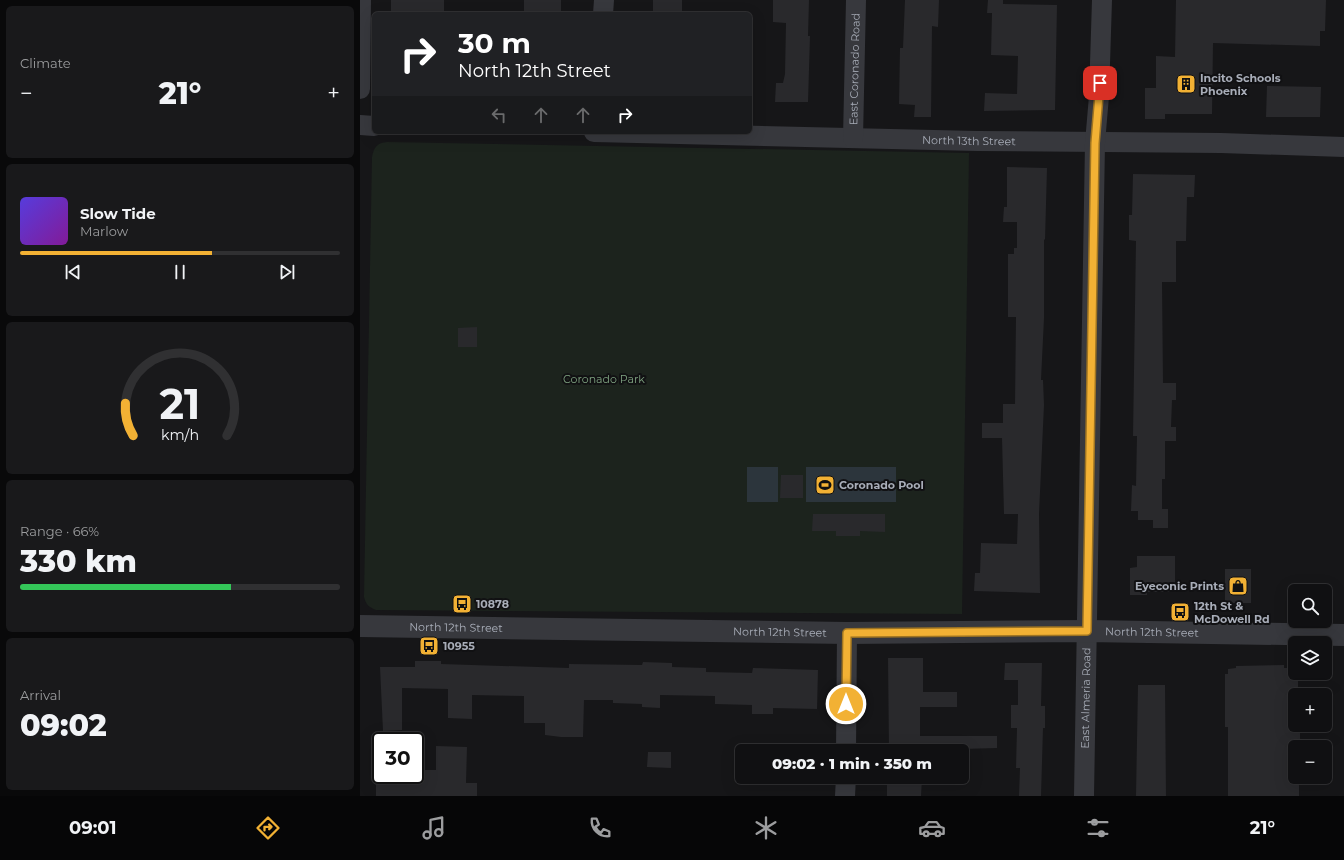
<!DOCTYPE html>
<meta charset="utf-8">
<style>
:root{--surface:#101012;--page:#19191b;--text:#f1f3f6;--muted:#9c9d9f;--line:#303032;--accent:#f2b134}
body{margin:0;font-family:Montserrat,sans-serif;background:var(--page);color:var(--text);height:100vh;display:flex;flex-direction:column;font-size:15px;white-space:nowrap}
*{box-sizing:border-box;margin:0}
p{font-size:13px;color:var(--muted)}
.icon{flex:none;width:22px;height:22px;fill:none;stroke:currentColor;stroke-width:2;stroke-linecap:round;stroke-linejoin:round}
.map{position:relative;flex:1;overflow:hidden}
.sheet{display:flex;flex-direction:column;gap:6px;padding:6px;background:#09090a;width:360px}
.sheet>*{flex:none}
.banner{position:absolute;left:12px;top:12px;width:380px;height:122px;border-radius:6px;box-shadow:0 4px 16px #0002,0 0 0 1px var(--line);background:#202124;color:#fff;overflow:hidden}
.buttons{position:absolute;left:928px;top:584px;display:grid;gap:8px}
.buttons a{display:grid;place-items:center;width:44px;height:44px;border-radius:6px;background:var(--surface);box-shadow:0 4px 16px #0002,0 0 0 1px var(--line);font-size:20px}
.speed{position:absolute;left:12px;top:732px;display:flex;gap:8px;font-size:20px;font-weight:700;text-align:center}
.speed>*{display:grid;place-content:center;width:52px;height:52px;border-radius:50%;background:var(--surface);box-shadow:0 4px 16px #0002,0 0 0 1px var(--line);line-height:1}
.speed .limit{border:2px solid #111;border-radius:6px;background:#fff;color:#111}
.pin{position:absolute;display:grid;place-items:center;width:34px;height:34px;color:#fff;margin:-17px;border-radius:8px;box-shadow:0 2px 6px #0006}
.me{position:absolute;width:44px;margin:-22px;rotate:0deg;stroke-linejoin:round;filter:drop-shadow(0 0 3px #0008)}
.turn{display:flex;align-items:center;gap:14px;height:84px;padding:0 20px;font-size:18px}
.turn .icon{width:52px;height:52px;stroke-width:2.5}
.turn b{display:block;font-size:28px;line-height:34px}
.lanes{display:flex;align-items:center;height:38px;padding:0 20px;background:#0003;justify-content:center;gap:20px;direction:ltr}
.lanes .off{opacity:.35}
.big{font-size:30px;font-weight:800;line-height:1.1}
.sheet .card{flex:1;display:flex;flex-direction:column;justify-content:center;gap:6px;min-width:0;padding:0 14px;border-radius:6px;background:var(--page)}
.sheet .dial{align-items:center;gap:0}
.dial svg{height:104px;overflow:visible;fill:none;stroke:var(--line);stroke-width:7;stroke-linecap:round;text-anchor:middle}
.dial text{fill:var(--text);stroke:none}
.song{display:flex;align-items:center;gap:12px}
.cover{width:48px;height:48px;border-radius:6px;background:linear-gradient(135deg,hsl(250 70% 55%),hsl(290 70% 35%))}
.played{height:4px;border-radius:2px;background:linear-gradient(90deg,var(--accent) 60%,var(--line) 60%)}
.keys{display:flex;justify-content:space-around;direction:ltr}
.heat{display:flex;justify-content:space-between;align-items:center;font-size:22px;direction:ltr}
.charge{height:6px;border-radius:3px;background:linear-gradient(90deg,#34c759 66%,var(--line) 0)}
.trip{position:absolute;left:375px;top:744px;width:234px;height:40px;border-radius:6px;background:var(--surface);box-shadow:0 4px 16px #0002,0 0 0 1px var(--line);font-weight:800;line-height:40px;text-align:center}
.tabs{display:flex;height:64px;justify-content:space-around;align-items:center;background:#060607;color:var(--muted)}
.tabs .icon{width:28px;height:28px}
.tabs .selected{color:var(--accent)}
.tabs b{font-size:18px;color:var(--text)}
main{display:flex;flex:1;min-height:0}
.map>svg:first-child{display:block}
.green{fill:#1c231d}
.water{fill:#2c353c}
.building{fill:#29292c}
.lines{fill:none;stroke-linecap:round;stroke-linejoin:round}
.minor{stroke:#37383d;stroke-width:20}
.tertiary{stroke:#37383d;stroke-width:22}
.route-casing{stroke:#9d7322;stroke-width:10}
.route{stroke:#f2b134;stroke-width:7}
.labels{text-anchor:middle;stroke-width:4;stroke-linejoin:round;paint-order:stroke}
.street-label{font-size:11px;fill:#a8adb8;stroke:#111113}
.poi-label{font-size:11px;font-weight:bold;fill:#a8adb8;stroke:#111113;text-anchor:start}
.park-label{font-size:11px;fill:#7fa381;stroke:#111113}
</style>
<main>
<section class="sheet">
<div class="card"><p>Climate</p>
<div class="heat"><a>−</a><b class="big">21°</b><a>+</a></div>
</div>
<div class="card">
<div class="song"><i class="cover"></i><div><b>Slow Tide</b><p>Marlow</p></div></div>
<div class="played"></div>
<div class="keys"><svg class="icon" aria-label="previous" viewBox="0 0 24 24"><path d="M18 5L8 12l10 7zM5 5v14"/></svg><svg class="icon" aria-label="pause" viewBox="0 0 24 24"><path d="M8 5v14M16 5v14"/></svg><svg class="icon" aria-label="next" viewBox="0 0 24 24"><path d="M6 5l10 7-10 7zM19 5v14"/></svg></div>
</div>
<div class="card dial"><svg viewBox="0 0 100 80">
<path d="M14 69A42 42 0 1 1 86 69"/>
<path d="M14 69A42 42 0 0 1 8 44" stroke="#f2b134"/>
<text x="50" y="56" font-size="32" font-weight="700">21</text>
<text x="50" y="72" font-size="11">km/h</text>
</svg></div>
<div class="card"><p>Range · 66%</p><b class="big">330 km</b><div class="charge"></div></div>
<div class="card"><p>Arrival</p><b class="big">09:02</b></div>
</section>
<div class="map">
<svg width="984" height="796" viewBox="0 0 984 796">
<rect width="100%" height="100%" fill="#161618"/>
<path class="green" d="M 27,142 L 609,153 L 602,614 L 16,610 C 9,607 6,605 4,597 L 12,157 C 14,147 17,143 27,142 Z"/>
<path class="water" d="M 387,467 L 418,467 L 418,502 L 387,502 Z
M 446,467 L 536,467 L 536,502 L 446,502 Z"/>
<path class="building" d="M 31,0 L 84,0 L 84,13 L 31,12 Z
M 164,0 L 201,0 L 201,14 L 164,14 Z
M 293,0 L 322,0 L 322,14 L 293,14 Z
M 413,0 L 449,0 L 448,36 L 450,36 L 448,102 L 415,102 L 416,83 L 423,83 L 425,74 L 426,23 L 413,22 Z
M 545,0 L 579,0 L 578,27 L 572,26 L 571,117 L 554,117 L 555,105 L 539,104 L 540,48 L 543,48 Z
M 628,0 L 643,0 L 643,4 L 697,5 L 695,110 L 624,111 L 625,93 L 657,94 L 658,56 L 631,55 L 632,13 L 627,13 Z
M 816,0 L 966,0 L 965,31 L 960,31 L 960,46 L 853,43 L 852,114 L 805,114 L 805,119 L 785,119 L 785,88 L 796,88 L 796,56 L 815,57 Z
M 907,86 L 961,87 L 960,117 L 906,117 Z
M 647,167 L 687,168 L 685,240 L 684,239 L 684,318 L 681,380 L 683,380 L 684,405 L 679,514 L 680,593 L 614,591 L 615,573 L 620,573 L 621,543 L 657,544 L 658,514 L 644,514 L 642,438 L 622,438 L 622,423 L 643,423 L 643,404 L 655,404 L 656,317 L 648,317 L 648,254 L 654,254 L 654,248 L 657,248 L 657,222 L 643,222 L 644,207 L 647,207 Z
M 773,174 L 835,175 L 834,197 L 827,197 L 826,241 L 816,241 L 816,282 L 802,282 L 803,383 L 816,383 L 816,400 L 812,400 L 811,427 L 816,427 L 816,441 L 805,441 L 805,479 L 802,479 L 802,509 L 808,509 L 808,528 L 793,528 L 793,520 L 778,520 L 778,511 L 771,511 L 772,485 L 776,486 L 777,436 L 773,436 L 776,241 L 769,240 L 769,215 L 772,215 Z
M 117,327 L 117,347 L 98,347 L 98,328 Z
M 421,475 L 443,475 L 443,498 L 420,498 Z
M 453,514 L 525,514 L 525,532 L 500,531 L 500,536 L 476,536 L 476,531 L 452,531 Z
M 777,556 L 815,556 L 815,592 L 787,592 L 787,595 L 770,595 L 770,568 L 777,567 Z
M 865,569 L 891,569 L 891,603 L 865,603 Z
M 528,658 L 563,658 L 563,692 L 597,692 L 597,707 L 560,707 L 560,736 L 637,736 L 637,748 L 529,751 Z
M 55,661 L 81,661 L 81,664 L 209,668 L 209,664 L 282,665 L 283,662 L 312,663 L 312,667 L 346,668 L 346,672 L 392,673 L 393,668 L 458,670 L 457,709 L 413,708 L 413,714 L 392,714 L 392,705 L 355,704 L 355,696 L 300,695 L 300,708 L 282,707 L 282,704 L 253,703 L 253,700 L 224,700 L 223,737 L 201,737 L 185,735 L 185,723 L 164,723 L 164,696 L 112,695 L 112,719 L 88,718 L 88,689 L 42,688 L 42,730 L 23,731 L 20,667 L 55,667 Z
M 645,663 L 682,663 L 681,706 L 685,706 L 685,728 L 683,728 L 681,796 L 659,796 L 660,768 L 656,768 L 657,728 L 651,728 L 651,705 L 658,705 L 658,680 L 644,680 Z
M 924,665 L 924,668 L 935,668 L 936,676 L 938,676 L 938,695 L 935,695 L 935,728 L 940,728 L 940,743 L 935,743 L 935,777 L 939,777 L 939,796 L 868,796 L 868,727 L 865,727 L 865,674 L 868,674 L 868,669 L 876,668 L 876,666 Z
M 778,685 L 805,685 L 806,796 L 776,796 Z
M 76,746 L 107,747 L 106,783 L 117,783 L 117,796 L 16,796 L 16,775 L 55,775 L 55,770 L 76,770 Z
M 288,752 L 311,752 L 311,768 L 287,767 Z
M 527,777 L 562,778 L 561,796 L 527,796 Z"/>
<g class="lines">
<g class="minor">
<path d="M 243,14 L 244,0"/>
<path d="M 0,89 L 1,0"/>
<path d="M 0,125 L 14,126"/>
<path id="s1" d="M 234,132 L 617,141 L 861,143 L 984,147"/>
<path id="s2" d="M 493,138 L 496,0"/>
<path d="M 486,751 L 487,633"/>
<path d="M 485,796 L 486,777"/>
<path id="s3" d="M 724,796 L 735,143 L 739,96 L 742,0"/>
</g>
<path class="tertiary" id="s4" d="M 0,626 L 487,633 L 727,631 L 984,635"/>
</g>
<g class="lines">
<g class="route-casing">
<path id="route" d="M 486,704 L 487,633 L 727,631 L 735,143 L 740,83"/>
</g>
<use href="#route" class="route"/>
</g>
<defs>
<g id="building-square" transform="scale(1)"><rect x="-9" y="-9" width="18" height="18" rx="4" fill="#f2b134" stroke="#111113"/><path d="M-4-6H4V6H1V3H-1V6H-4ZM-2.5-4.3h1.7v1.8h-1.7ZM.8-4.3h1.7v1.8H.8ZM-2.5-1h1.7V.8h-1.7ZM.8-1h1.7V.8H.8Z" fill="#111"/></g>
<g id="stadium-square" transform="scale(1)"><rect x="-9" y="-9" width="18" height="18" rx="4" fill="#f2b134" stroke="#111113"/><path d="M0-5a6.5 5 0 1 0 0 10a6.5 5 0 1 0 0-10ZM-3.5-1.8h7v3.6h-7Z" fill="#111"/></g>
<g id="shop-square" transform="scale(1)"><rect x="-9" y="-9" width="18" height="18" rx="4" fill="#f2b134" stroke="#111113"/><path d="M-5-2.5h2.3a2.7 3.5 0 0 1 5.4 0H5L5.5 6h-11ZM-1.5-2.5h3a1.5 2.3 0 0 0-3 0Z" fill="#111"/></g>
<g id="bus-square" transform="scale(1)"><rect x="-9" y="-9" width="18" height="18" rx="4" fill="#f2b134" stroke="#111113"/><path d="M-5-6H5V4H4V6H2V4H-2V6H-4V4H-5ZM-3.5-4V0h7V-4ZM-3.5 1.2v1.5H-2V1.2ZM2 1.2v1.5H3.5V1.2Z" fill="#111"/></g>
</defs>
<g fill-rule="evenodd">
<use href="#building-square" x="826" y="84"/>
<use href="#stadium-square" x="465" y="485"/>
<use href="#shop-square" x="878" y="586"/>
<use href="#bus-square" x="102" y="604"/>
<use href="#bus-square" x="820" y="612"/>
<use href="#bus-square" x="69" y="646"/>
</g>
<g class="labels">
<g class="street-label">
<text dy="4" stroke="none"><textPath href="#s2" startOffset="69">East Coronado Road</textPath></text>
<text dy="4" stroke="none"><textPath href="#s1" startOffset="375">North 13th Street</textPath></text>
<text dy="4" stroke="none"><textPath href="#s4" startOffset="96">North 12th Street</textPath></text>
<text dy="4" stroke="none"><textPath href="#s4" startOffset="420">North 12th Street</textPath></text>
<text dy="4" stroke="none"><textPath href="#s4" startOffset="792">North 12th Street</textPath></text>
<text dy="4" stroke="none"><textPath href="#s3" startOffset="98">East Almeria Road</textPath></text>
</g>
<g class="poi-label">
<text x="840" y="82">Incito Schools<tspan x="840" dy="13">Phoenix</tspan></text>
<text x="479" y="489">Coronado Pool</text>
<text x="864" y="590" text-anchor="end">Eyeconic Prints</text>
<text x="116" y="608">10878</text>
<text x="834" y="610">12th St &amp;<tspan x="834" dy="13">McDowell Rd</tspan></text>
<text x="83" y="650">10955</text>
</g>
<g class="park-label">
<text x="244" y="383">Coronado Park</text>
</g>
</g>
</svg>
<div class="buttons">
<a><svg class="icon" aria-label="search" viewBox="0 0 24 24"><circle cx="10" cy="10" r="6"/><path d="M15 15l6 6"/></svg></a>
<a><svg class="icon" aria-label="layers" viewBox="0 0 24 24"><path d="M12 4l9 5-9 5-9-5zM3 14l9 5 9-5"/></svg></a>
<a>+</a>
<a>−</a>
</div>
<div class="speed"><div class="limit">30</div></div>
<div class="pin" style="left:740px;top:83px;background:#d93025"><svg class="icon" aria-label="arrive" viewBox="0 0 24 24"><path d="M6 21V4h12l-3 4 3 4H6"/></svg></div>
<svg class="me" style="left:486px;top:704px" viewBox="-20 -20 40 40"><circle r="17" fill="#f2b134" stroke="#fff" stroke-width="3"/><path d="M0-11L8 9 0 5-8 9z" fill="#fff"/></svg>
<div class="trip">09:02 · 1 min · 350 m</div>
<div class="banner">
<div class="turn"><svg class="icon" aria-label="right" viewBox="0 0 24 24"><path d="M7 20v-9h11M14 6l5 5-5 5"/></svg><div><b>30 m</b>North 12th Street</div></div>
<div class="lanes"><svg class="icon off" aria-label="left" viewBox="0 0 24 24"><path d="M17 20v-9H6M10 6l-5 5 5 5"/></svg><svg class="icon off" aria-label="ahead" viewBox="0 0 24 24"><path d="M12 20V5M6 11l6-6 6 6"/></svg><svg class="icon off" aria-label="ahead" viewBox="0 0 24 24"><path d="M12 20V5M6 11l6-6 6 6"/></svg><svg class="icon" aria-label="right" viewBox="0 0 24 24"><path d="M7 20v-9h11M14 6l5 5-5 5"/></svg></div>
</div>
</div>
</main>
<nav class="tabs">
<b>09:01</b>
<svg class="icon selected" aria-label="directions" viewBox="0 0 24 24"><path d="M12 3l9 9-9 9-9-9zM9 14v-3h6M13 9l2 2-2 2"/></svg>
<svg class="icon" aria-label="music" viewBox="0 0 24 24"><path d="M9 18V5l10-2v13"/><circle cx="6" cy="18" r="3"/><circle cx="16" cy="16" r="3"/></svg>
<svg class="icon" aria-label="phone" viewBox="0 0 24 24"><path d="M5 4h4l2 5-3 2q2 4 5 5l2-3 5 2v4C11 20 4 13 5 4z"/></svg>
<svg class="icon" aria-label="climate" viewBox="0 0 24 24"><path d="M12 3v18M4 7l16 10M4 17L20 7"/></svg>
<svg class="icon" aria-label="car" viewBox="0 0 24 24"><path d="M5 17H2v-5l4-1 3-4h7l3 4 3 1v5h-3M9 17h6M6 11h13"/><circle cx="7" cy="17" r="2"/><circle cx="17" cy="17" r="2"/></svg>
<svg class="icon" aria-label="filters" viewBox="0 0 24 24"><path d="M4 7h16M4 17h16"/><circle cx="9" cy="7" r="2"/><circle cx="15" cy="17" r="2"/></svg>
<b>21°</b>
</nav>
